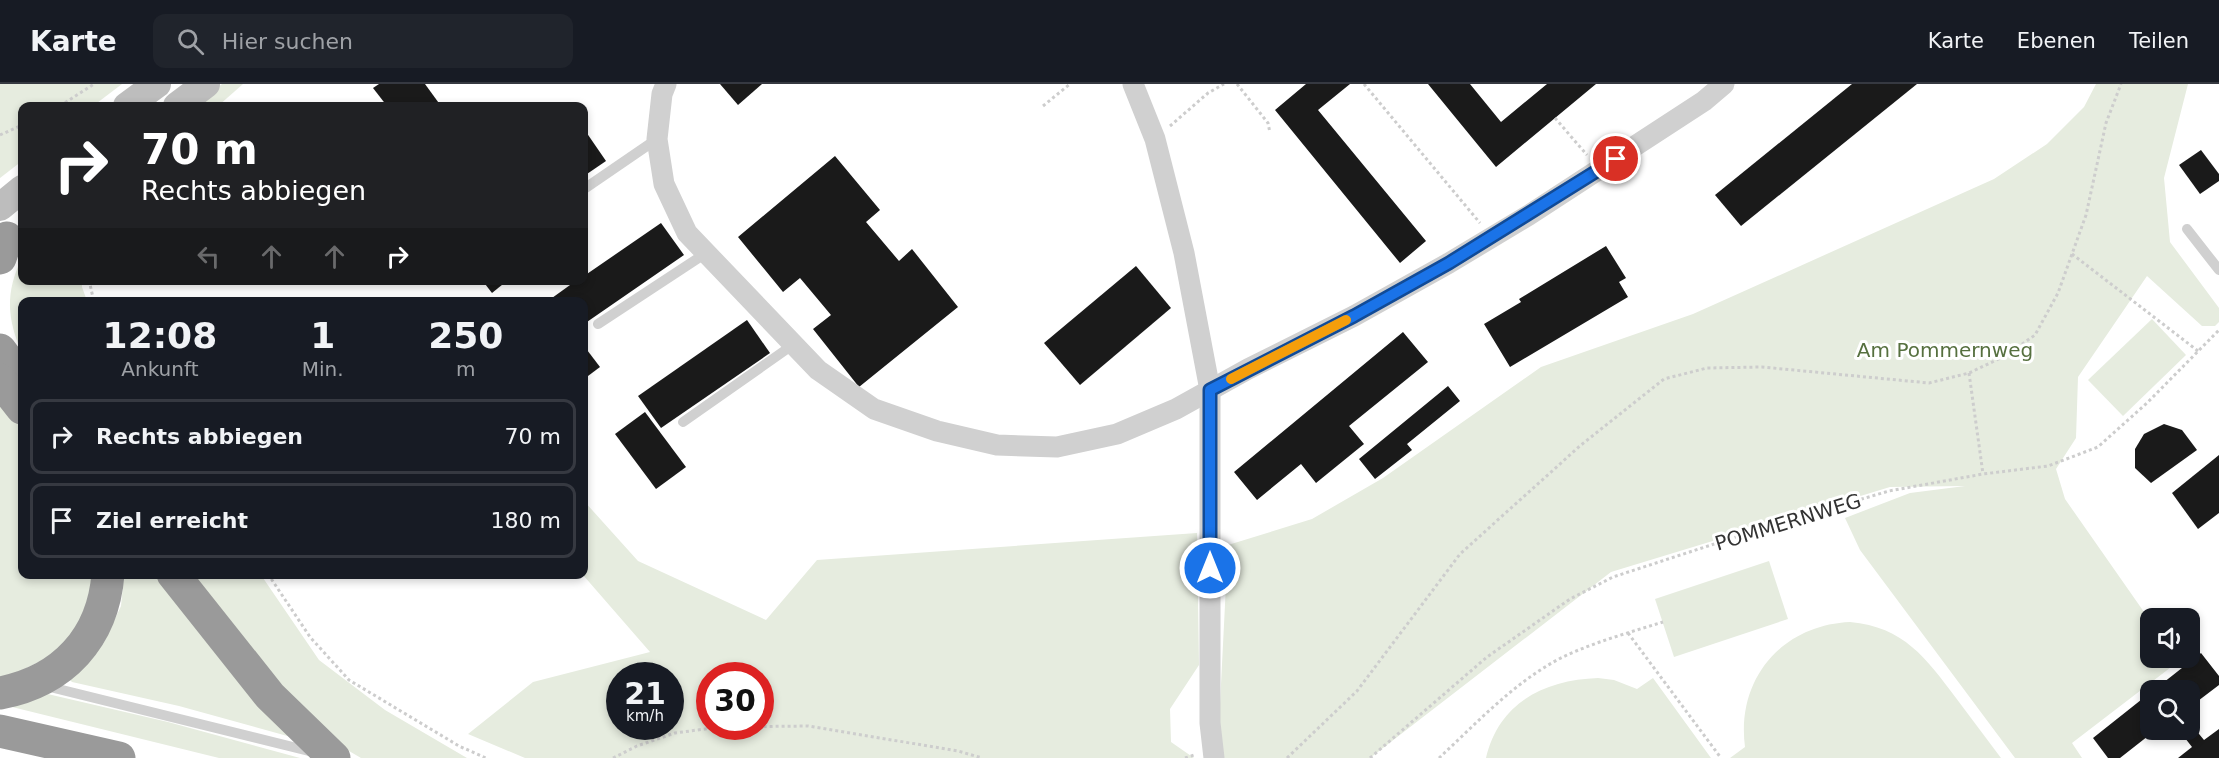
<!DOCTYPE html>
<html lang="de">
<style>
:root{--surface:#171b24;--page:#20242c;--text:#f1f3f6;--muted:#9ea1a6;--line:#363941}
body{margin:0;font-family:"DejaVu Sans",sans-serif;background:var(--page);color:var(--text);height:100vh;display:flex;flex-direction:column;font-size:22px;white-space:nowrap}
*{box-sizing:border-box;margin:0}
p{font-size:20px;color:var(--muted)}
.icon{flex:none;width:33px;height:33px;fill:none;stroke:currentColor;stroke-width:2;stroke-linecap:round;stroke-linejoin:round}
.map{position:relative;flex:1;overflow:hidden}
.panel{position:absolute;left:18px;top:213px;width:570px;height:282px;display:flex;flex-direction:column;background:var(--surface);border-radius:12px;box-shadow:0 3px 9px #0003}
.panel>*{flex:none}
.hud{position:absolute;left:18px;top:18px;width:570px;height:183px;border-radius:12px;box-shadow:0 3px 9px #0003;background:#202124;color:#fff;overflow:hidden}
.fabs{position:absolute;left:2140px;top:524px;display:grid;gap:12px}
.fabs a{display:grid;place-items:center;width:60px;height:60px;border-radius:12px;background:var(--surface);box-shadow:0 3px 9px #0003;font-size:30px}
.speed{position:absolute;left:606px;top:578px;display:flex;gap:12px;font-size:30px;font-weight:700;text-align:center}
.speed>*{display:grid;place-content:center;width:78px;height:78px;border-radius:50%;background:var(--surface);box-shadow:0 3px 9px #0003;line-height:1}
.speed small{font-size:15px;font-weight:400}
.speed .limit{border:9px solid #d22;background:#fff;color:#111}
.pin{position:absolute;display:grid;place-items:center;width:51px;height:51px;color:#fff;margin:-26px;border:3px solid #fff;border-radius:50%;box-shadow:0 2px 6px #0007}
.me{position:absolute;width:66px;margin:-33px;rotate:0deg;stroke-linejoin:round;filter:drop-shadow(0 0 4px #0008)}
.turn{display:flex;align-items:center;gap:21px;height:126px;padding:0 24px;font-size:27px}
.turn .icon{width:78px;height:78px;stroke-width:2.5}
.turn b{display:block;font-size:42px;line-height:51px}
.lanes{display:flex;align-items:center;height:57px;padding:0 24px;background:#0003;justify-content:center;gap:30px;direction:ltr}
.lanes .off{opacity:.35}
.eta{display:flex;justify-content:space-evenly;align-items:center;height:102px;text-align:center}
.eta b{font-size:36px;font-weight:700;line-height:42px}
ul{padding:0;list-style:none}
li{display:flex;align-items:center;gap:18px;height:75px;margin:0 12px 9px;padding:0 12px;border:3px solid var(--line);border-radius:12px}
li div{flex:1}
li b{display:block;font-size:22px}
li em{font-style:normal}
header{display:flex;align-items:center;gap:36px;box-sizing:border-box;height:84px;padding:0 30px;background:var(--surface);border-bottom:2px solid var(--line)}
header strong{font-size:28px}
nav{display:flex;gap:33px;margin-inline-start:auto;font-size:21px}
.search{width:420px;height:54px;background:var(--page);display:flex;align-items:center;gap:15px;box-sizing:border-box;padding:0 21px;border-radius:12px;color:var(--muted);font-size:22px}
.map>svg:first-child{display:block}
.green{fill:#e6ecdf;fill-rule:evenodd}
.building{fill:#1a1a1a}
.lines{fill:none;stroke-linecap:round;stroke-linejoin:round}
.path{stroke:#cdcdcd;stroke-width:3;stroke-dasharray:3 3;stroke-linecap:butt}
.service{stroke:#d0d0d0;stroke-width:10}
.minor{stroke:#d0d0d0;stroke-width:21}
.secondary{stroke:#bdbdbd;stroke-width:28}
.motorway{stroke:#9a9a9a;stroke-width:33}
.route-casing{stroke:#114b97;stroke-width:15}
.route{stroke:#1a73e8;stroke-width:10}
.slow{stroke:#f59e0b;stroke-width:10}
.labels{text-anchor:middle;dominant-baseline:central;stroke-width:6;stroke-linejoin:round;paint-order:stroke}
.park-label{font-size:20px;fill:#56703f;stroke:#fff}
.street-label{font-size:20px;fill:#333;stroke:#fff}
</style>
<header>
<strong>Karte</strong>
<div class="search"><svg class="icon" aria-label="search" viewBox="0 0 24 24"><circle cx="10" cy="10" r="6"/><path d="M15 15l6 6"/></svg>Hier suchen</div>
<nav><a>Karte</a><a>Ebenen</a><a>Teilen</a></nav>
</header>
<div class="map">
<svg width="2219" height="674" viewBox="0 0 2219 674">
<rect width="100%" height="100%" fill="#fff"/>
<g class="green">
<polygon points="0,0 122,0 93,22 22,22 22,77 0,94"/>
<polygon points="222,0 243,0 218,22 194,22"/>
<polygon points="2096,0 2188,0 2164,94 2170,158 2219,224 2219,238 2215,242 2202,242 2147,192 2078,293 2076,354 2056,385 2065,415 2151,538 2151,573 2176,573 2179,577 2072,659 2082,674 2015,674 1860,466 1845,434 1910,409 1965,402 1890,403 1611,488 1370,674 1222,674 1219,640 1228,461 1312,435 1383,394 1541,283 1693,230 1994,95 2047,60 2084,23"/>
<path d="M22,174V196L82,197V203L87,217L22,218V269C7,235 5,208 22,174Z"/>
<polygon points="2152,235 2186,271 2123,332 2088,296"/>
<polygon points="0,311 22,340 22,490 98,491 69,563 0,597"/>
<path d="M584,417L638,477L766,536L817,476L1197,449L1199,581L1170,625L1171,658L1194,674H525L468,650L533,598L650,568L583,491ZM620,591H670V642H620ZM710,591H760V642H710Z"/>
<polygon points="1769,477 1788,535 1674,573 1655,515"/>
<polygon points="124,491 161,491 291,653 179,622 72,598 68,594 103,560 121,522"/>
<polygon points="185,491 261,491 319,576 385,626 467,674 361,674 332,657 244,567"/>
<path d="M1850,538C1904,543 1926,574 1956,614C1971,634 1986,654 2001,674H1730L1745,663C1736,595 1782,541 1850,538Z"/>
<path d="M1598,594L1614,596L1637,605L1653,594L1711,674H1486C1499,618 1545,596 1598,594Z"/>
<polygon points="39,608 168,638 300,674 219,674 8,622"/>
</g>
<g class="building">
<polygon points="379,0 425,0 441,22 387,22 373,4"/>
<polygon points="720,0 762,0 738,21"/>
<polygon points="1306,0 1350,0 1318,26 1426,157 1400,179 1275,26"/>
<polygon points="1428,0 1470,0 1501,38 1547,0 1596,0 1496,83"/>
<polygon points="1852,0 1917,0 1741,142 1715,111"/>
<polygon points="584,45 606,77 584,92"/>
<polygon points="2201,66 2219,90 2219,97 2200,110 2179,81"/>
<polygon points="835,72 880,126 866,138 899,177 912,165 958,223 859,303 813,245 831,231 800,194 783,208 738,153"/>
<polygon points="661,139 684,171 584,240 584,218 555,218 552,214 577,196 584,196 584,192"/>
<polygon points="1606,162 1626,194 1619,198 1628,213 1510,283 1484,240 1521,218 1519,215"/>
<polygon points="1136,182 1171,224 1080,301 1044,259"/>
<polygon points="482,196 508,196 492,209"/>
<polygon points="747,236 770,269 661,344 638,312"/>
<polygon points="1403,248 1428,278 1349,342 1364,360 1316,399 1301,380 1257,416 1234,388"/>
<polygon points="584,262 600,283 584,295"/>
<polygon points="1448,302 1460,317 1407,360 1412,366 1375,395 1359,375"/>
<polygon points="645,328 686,383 656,405 615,350"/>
<polygon points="2164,340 2182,346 2197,366 2151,399 2135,384 2135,365 2144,350"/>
<polygon points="2219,371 2219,429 2198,445 2172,409"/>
<polygon points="2201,569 2219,592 2219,601 2190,623 2190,606 2154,606"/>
<polygon points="2151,608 2151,645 2157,645 2120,674 2108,674 2093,654"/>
<polygon points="2190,639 2204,656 2219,645 2219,674 2178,674 2192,663 2178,645 2190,645"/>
</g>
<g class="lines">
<g class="path">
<polyline points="1237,0 1268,39 1270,49"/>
<polyline points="1364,0 1480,139"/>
<polyline points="60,22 94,0"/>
<polyline points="226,22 228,22"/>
<polyline points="1043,22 1070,0"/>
<polyline points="1555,34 1587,71"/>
<polyline points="1170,42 1208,9 1224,0"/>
<polyline points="0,51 22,41"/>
<polyline points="2072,170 2198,267"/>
<polyline points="89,196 94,218"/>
<polyline points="1969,289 1983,390"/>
<polyline points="268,490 310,553 349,596 459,662 486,674"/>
<polyline points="1628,549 1721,674"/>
<polyline points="613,674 637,662 675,649 720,643 808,642 958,667 982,674"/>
<polyline points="1185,674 1194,671"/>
<polyline points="1287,674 1357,607 1460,470 1581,361 1664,295 1707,284 1762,283 1929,299 1969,289 2007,271 2035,251 2058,209 2086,131 2106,39 2121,0"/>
<polyline points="1370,674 1487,573 1570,515 1613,493 1757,446 1889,407 1983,390 2048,382 2098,363 2147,319 2219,246"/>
<path d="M1439,674C1478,638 1518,594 1567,571C1598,557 1631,548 1663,538"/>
</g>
<g class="service">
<polyline points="584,105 657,55"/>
<polyline points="2187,145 2219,186"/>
<polyline points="598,240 706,169"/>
<polyline points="683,338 794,260"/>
<polyline points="46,602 313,668"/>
</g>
<g class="minor">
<polyline points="666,0 662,10 657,55 664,100 687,149 818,286 874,325 937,347 997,361 1057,363 1117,350 1176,325 1248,285 1354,232 1449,179 1529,131 1704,17 1724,0"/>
<polyline points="1133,0 1155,55 1184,169 1210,306 1210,639 1214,674"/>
</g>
<g class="secondary">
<polyline points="127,22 157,0"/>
<polyline points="177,22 206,0"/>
<polyline points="0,123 22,105"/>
</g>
<g class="motorway">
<polyline points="0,174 7,154"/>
<polyline points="0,266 22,296"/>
<polyline points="0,296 22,324"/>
<polyline points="173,490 270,612 334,674"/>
<path d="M0,609C63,597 103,554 108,490"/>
<polyline points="0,647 119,674"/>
</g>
</g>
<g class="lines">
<defs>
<polyline id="route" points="1210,484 1210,306 1354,232 1449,179 1616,75"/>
</defs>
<use href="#route" class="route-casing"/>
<use href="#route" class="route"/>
<polyline class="slow" points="1231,295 1346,236"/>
</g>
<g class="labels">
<g class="park-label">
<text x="1945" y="266">Am Pommernweg</text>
</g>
<g class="street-label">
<text transform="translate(1788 438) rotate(-17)">POMMERNWEG</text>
</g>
</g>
</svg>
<div class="fabs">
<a><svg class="icon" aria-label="sound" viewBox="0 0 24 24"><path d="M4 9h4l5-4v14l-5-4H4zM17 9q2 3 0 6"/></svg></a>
<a><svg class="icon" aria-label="search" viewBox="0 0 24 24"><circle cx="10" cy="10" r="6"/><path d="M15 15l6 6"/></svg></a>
</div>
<div class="speed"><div>21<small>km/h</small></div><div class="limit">30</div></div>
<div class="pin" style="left:1616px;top:75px;background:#d93025"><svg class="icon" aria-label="arrive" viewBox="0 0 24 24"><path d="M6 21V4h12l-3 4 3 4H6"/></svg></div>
<svg class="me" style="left:1210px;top:484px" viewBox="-20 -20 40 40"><circle r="17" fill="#1a73e8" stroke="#fff" stroke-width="3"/><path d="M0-11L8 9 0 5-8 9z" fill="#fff"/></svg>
<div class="hud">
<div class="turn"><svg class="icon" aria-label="right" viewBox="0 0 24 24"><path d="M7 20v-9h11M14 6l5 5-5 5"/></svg><div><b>70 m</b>Rechts abbiegen</div></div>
<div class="lanes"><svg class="icon off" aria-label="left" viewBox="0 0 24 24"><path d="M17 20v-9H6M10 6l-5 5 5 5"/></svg><svg class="icon off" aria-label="ahead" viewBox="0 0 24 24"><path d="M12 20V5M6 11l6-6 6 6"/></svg><svg class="icon off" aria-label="ahead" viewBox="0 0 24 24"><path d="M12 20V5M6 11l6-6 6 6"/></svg><svg class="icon" aria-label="right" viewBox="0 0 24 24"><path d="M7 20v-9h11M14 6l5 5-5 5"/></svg></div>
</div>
<section class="panel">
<div class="eta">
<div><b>12:08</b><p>Ankunft</p></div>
<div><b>1</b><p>Min.</p></div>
<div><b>250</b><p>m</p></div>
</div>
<ul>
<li><svg class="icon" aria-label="right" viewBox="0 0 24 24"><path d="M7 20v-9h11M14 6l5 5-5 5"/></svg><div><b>Rechts abbiegen</b></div><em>70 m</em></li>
<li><svg class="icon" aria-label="arrive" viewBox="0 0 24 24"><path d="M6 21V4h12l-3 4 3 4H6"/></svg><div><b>Ziel erreicht</b></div><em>180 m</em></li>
</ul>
</section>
</div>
